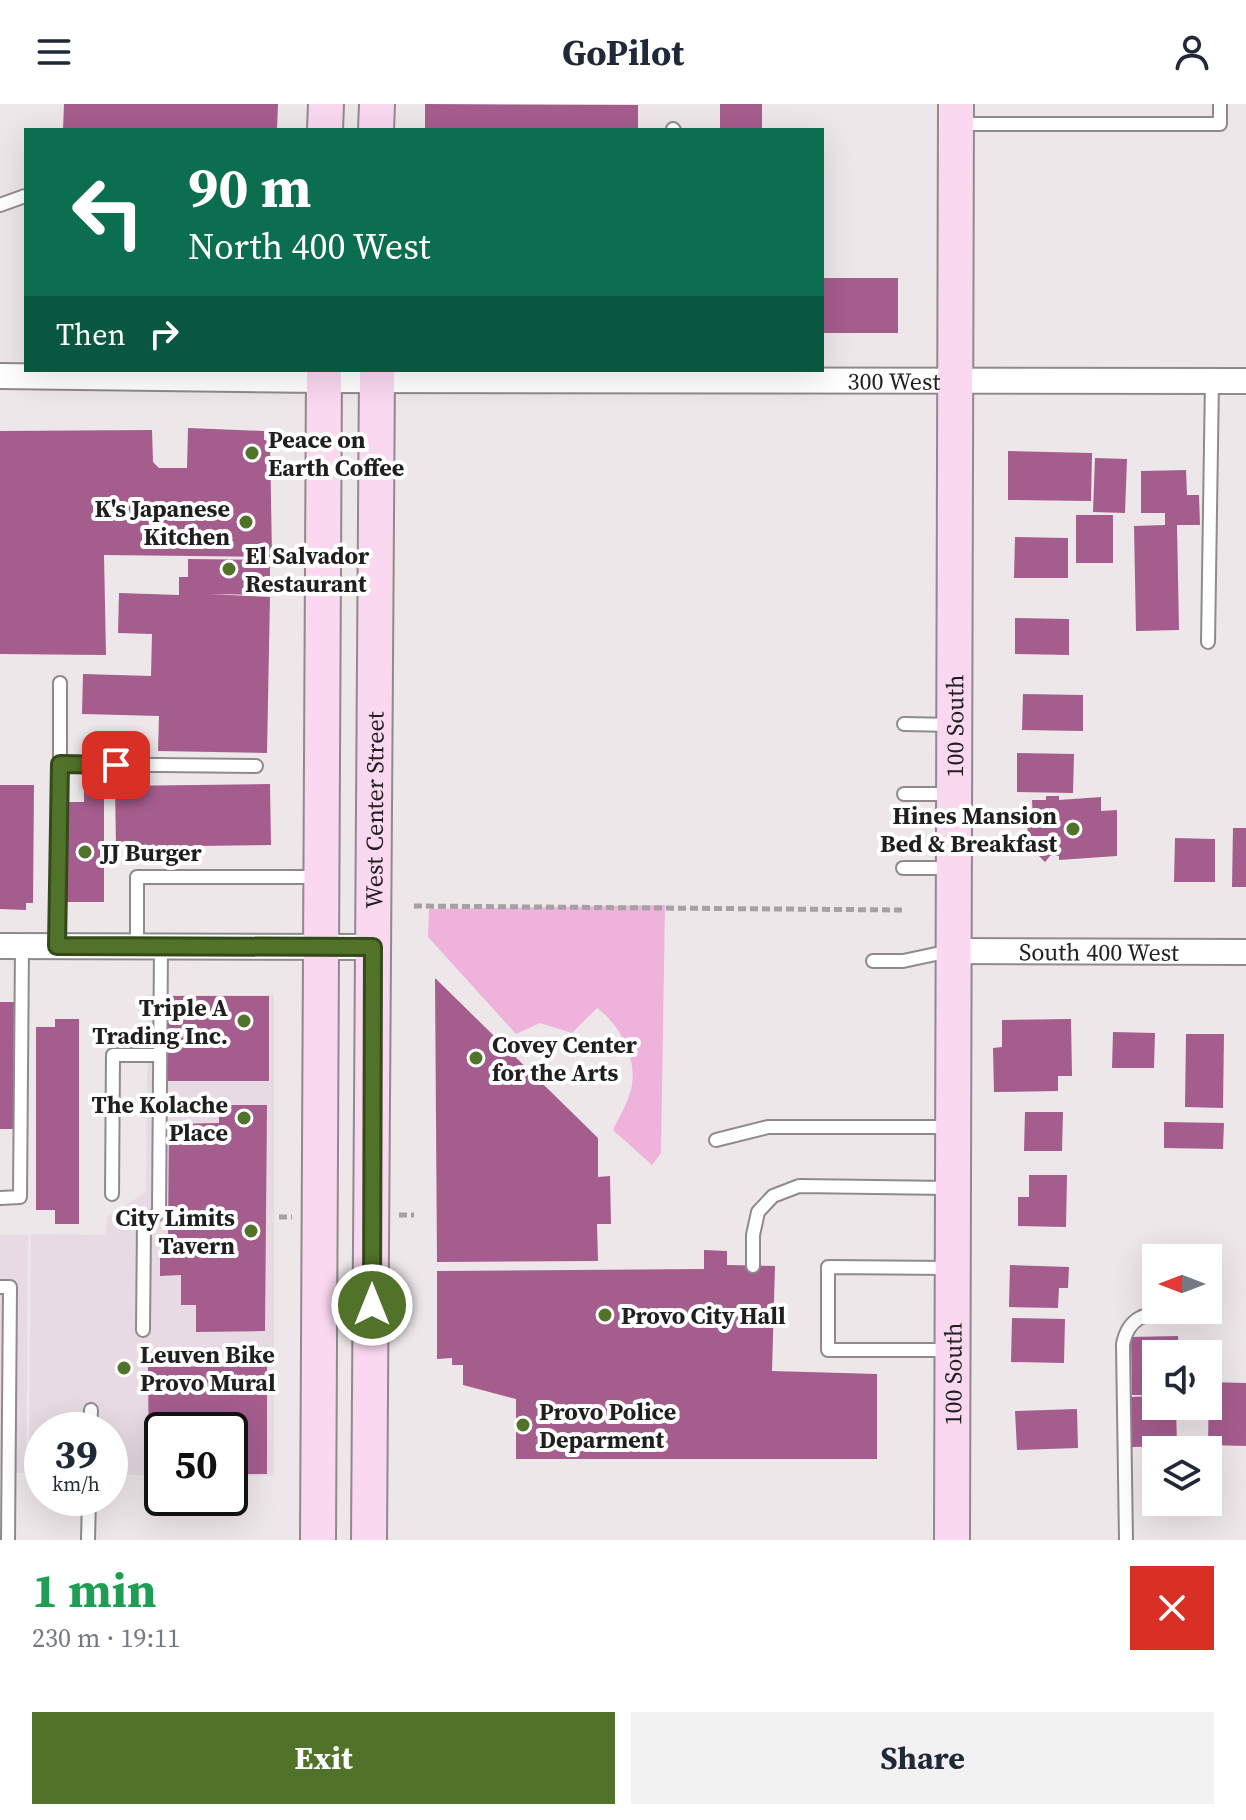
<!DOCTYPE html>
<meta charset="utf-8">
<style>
:root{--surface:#fff;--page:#f2f2f3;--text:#1f2937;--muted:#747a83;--accent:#517229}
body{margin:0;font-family:"Source Serif 4",serif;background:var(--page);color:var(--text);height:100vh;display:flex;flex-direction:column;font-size:30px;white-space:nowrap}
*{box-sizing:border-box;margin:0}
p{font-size:26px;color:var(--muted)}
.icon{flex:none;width:44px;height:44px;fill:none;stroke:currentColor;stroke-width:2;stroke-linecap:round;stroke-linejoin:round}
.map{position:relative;height:1436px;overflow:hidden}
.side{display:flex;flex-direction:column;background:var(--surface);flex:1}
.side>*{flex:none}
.top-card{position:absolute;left:24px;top:24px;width:800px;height:244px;border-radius:0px;box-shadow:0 8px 32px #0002;background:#0b6e4f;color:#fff;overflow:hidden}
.needle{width:52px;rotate:270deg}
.fabs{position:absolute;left:1142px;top:1140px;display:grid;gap:16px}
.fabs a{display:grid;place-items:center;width:80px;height:80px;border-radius:0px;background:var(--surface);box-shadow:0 8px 32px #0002;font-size:40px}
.speed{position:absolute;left:24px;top:1308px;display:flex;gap:16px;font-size:40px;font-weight:700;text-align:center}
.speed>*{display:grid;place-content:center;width:104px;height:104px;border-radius:50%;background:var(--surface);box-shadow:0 8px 32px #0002;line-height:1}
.speed small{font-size:20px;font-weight:400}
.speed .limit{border:4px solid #111;border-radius:12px;background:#fff;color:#111}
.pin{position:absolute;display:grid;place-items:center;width:68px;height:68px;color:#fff;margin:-34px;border-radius:16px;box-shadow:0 4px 12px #0006}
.me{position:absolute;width:88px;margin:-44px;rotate:0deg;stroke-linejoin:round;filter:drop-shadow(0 0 6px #0008)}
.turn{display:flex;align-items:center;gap:28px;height:168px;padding:0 32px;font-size:36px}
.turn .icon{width:104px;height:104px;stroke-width:2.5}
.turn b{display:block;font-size:56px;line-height:68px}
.then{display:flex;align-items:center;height:76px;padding:0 32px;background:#0003;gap:16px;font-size:30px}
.round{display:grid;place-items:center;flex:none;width:84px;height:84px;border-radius:0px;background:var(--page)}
.head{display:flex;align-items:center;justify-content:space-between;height:136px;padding:0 32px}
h1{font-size:48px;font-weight:700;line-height:60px;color:#1e9e55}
.button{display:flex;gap:16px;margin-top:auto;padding:16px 32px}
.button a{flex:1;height:92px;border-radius:0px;background:var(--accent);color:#fff;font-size:32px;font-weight:700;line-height:92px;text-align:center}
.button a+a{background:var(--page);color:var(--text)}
header{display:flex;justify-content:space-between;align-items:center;height:104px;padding:0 32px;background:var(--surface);font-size:36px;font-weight:700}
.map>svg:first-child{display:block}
.built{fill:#e7dae2}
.green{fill:#efb2da}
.building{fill:#a55d8e}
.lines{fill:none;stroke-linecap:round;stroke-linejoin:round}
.lane-casing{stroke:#8f8a8d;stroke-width:16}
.street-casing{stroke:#8f8a8d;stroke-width:28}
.secondary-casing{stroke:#8f8a8d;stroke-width:38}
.path{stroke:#a5a0a2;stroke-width:5;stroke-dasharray:8 4;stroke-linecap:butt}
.lane{stroke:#fff;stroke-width:12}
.street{stroke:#fff;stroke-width:24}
.secondary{stroke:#fad8f0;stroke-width:34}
.route-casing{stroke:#354a1b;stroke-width:20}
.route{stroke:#517229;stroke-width:14}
.poi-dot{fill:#517229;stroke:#fff;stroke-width:3}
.labels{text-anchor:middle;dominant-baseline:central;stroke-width:8;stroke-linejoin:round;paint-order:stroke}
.street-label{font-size:24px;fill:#201e1f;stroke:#fff}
.poi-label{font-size:24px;font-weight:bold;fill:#201e1f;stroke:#fff;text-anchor:start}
</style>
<header><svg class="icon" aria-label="menu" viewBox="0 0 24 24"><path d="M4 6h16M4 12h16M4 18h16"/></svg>GoPilot<svg class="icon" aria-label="person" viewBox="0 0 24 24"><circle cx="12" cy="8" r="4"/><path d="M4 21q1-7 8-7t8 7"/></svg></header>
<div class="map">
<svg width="1246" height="1436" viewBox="0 0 1246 1436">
<rect width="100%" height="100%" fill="#ede7ea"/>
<g class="built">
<polygon points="148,891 274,891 274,1372 230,1372 230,1326 162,1326 162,1371 110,1371 110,1326 42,1326 42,1370 29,1370 31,1130 106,1131 107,1113 146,1088"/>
<polygon points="0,1131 28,1131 26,1369 0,1369"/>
</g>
<path class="green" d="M665,801L661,1049L652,1061L613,1026C618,1015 625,1004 629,992C641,961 622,922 597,904L572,929L540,919L516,930L428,833L429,805Z"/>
<g class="building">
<polygon points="64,0 278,0 277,26 63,26"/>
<polygon points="425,0 638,1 638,26 425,26"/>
<rect x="720" y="0" width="42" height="26"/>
<rect x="822" y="174" width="76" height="55"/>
<polygon points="188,324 264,327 264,336 270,337 272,453 104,451 106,551 0,550 0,327 152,326 153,358 159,364 187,364"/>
<polygon points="1008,347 1092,349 1091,397 1008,396"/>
<polygon points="1095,354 1127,355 1125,409 1093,408"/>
<polygon points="1186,366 1187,391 1199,391 1200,421 1177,421 1179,526 1136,527 1134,422 1165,421 1165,409 1141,409 1141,367"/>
<rect x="1076" y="411" width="37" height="48"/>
<polygon points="1015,433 1068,434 1068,474 1014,474"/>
<polygon points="188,455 270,456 270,491 208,490 270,493 267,649 158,647 159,612 82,610 83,570 151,572 152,530 118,529 119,489 179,491 179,473 188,473"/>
<polygon points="1015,514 1069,515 1069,551 1015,550"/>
<polygon points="1023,590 1083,591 1083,627 1022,626"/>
<polygon points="1017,649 1074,650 1073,689 1017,688"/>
<polygon points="84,677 104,677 104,798 66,798 66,698 84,698"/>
<polygon points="270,680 271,741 116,743 115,682"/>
<polygon points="0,681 34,681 33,799 26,799 26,806 0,805"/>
<polygon points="1046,692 1059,692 1059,696 1101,693 1101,707 1117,706 1117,752 1059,756 1059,752 1050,752 1045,758 1035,748 1041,742 1041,732 1028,732 1027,717 1033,717 1032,696 1046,696"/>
<polygon points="1233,724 1246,724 1246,783 1232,783"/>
<polygon points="1175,734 1215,735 1215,778 1174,778"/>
<polygon points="435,874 598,1034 598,1073 610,1072 611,1120 597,1120 598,1157 437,1158"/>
<polygon points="168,892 269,892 269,977 167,977"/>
<polygon points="0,898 14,898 13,1025 0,1025"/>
<polygon points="55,915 79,915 79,1120 55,1120 55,1106 36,1106 36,923 55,923"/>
<polygon points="1071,915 1072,972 1058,972 1058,987 994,988 993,944 1002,943 1002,916"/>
<polygon points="1113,928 1155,929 1154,964 1112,964"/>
<polygon points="1186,930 1224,930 1223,1004 1185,1003"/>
<polygon points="219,1001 267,1001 265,1227 196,1228 196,1201 181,1201 181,1171 160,1172 160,1132 168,1132 169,1020 219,1019"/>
<polygon points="1025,1008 1063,1008 1062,1047 1024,1047"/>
<polygon points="1164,1018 1224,1019 1223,1045 1164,1044"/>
<polygon points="1029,1071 1067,1071 1066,1123 1018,1122 1018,1093 1029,1093"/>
<polygon points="704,1146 727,1147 727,1161 775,1162 772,1267 877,1270 877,1355 516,1355 516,1295 463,1281 463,1261 452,1261 452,1254 437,1255 437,1167 704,1165"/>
<polygon points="1010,1161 1069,1163 1068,1184 1059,1184 1058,1204 1009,1203"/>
<polygon points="1012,1214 1065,1215 1064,1259 1011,1258"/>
<polygon points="1178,1232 1179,1250 1156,1250 1156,1291 1132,1291 1131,1233"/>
<polygon points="267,1262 267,1370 230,1370 230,1326 162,1326 162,1370 149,1370 148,1263"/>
<polygon points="1209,1278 1246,1279 1246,1342 1208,1341"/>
<polygon points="1156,1292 1156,1302 1176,1302 1177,1342 1131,1343 1130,1293"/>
<polygon points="1077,1305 1078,1344 1017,1346 1015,1307"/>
</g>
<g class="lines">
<defs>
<g id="lane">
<polyline points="960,20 1220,20 1220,0"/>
<polyline points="673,25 674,26"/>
<polyline points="0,101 25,92"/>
<polyline points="1208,538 1212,276"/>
<polyline points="904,620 953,621"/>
<polyline points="60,660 60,579"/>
<polyline points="904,690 953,690"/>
<polyline points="903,764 950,764"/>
<polyline points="57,842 60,660 256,662"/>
<polyline points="137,842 137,773 318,773"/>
<polyline points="873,857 903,857 950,847"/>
<polyline points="716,1036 768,1023 950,1023"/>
<polyline points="112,1090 113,951 160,951"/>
<polyline points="0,1094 20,1093 22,842"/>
<polyline points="753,1162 753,1131 758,1108 773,1092 799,1082 949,1084"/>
<polyline points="0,1183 10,1183 8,1436"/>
<polyline points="143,1226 144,1122 159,1108 161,843"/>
<polyline points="948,1246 828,1246 828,1163 950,1164"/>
<polyline points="90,1326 91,1306"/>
<polyline points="88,1436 89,1394"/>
<path d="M1126,1436L1123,1240C1128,1214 1145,1209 1169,1207"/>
</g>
<g id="street">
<path id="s1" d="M0,272L323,276L1246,277"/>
<polyline points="0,842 373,843"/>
<path id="s2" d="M953,847L1246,848"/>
</g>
<g id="secondary">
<polyline points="325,26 326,0"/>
<polyline points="376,26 377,0"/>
<polyline points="318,1436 324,266"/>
<path id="s3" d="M369,1436L377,266"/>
<path id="s4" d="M952,1436L956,0"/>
</g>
</defs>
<use href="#lane" class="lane-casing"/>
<use href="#street" class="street-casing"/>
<use href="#secondary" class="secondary-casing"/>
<g class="path">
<polyline points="414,802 903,806"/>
<polyline points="399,1111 414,1111"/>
<polyline points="279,1113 292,1113"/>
</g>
<use href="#lane" class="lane"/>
<use href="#street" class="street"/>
<use href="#secondary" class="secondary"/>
</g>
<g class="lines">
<defs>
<polyline id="route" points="116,661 60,660 57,842 373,843 372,1201"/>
</defs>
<use href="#route" class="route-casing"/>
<use href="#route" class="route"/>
</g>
<g class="poi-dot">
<circle cx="252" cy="349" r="8"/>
<circle cx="246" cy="418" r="8"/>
<circle cx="229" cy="465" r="8"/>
<circle cx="1073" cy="725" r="8"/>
<circle cx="85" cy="748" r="8"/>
<circle cx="244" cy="917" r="8"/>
<circle cx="476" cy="954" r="8"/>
<circle cx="244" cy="1014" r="8"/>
<circle cx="251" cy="1127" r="8"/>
<circle cx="605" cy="1211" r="8"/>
<circle cx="124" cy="1264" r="8"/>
<circle cx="523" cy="1321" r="8"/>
</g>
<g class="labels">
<g class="street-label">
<text stroke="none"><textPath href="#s1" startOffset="894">300 West</textPath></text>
<text stroke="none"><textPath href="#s4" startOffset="814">100 South</textPath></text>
<text stroke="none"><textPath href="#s3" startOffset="730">West Center Street</textPath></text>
<text stroke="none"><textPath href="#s2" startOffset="146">South 400 West</textPath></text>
<text stroke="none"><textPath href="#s4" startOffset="166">100 South</textPath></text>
</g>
<g class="poi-label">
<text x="268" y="335">Peace on<tspan x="268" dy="28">Earth Coffee</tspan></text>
<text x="230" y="404" text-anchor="end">K's Japanese<tspan x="230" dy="28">Kitchen</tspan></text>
<text x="245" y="451">El Salvador<tspan x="245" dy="28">Restaurant</tspan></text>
<text x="1057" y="711" text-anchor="end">Hines Mansion<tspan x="1057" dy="28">Bed &amp; Breakfast</tspan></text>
<text x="101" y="748">JJ Burger</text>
<text x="228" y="903" text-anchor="end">Triple A<tspan x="228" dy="28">Trading Inc.</tspan></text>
<text x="492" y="940">Covey Center<tspan x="492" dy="28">for the Arts</tspan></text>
<text x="228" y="1000" text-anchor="end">The Kolache<tspan x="228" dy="28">Place</tspan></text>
<text x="235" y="1113" text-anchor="end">City Limits<tspan x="235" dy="28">Tavern</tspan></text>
<text x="621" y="1211">Provo City Hall</text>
<text x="140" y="1250">Leuven Bike<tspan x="140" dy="28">Provo Mural</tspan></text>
<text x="539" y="1307">Provo Police<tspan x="539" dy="28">Deparment</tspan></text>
</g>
</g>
</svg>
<div class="fabs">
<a><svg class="needle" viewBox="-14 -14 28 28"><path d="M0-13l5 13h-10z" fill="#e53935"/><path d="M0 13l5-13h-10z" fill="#747a83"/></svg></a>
<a><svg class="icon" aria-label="sound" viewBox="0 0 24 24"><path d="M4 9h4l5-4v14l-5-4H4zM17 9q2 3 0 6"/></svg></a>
<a><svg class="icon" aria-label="layers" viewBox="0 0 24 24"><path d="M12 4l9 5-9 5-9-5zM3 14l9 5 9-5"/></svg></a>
</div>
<div class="speed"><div>39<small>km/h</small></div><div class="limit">50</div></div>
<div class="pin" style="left:116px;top:661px;background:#d93025"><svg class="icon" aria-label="arrive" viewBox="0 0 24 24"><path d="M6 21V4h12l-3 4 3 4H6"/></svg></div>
<svg class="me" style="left:372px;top:1201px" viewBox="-20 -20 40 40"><circle r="17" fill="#517229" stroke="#fff" stroke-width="3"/><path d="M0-11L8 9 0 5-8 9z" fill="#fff"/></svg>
<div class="top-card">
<div class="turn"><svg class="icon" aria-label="left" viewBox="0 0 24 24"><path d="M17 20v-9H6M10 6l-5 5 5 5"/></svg><div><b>90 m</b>North 400 West</div></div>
<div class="then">Then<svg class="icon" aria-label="right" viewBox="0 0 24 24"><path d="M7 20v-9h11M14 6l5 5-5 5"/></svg></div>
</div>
</div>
<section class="side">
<div class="head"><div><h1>1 min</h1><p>230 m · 19:11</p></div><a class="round" style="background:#d93025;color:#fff"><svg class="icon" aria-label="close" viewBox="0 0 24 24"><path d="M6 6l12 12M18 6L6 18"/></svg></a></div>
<div class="button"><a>Exit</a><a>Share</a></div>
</section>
